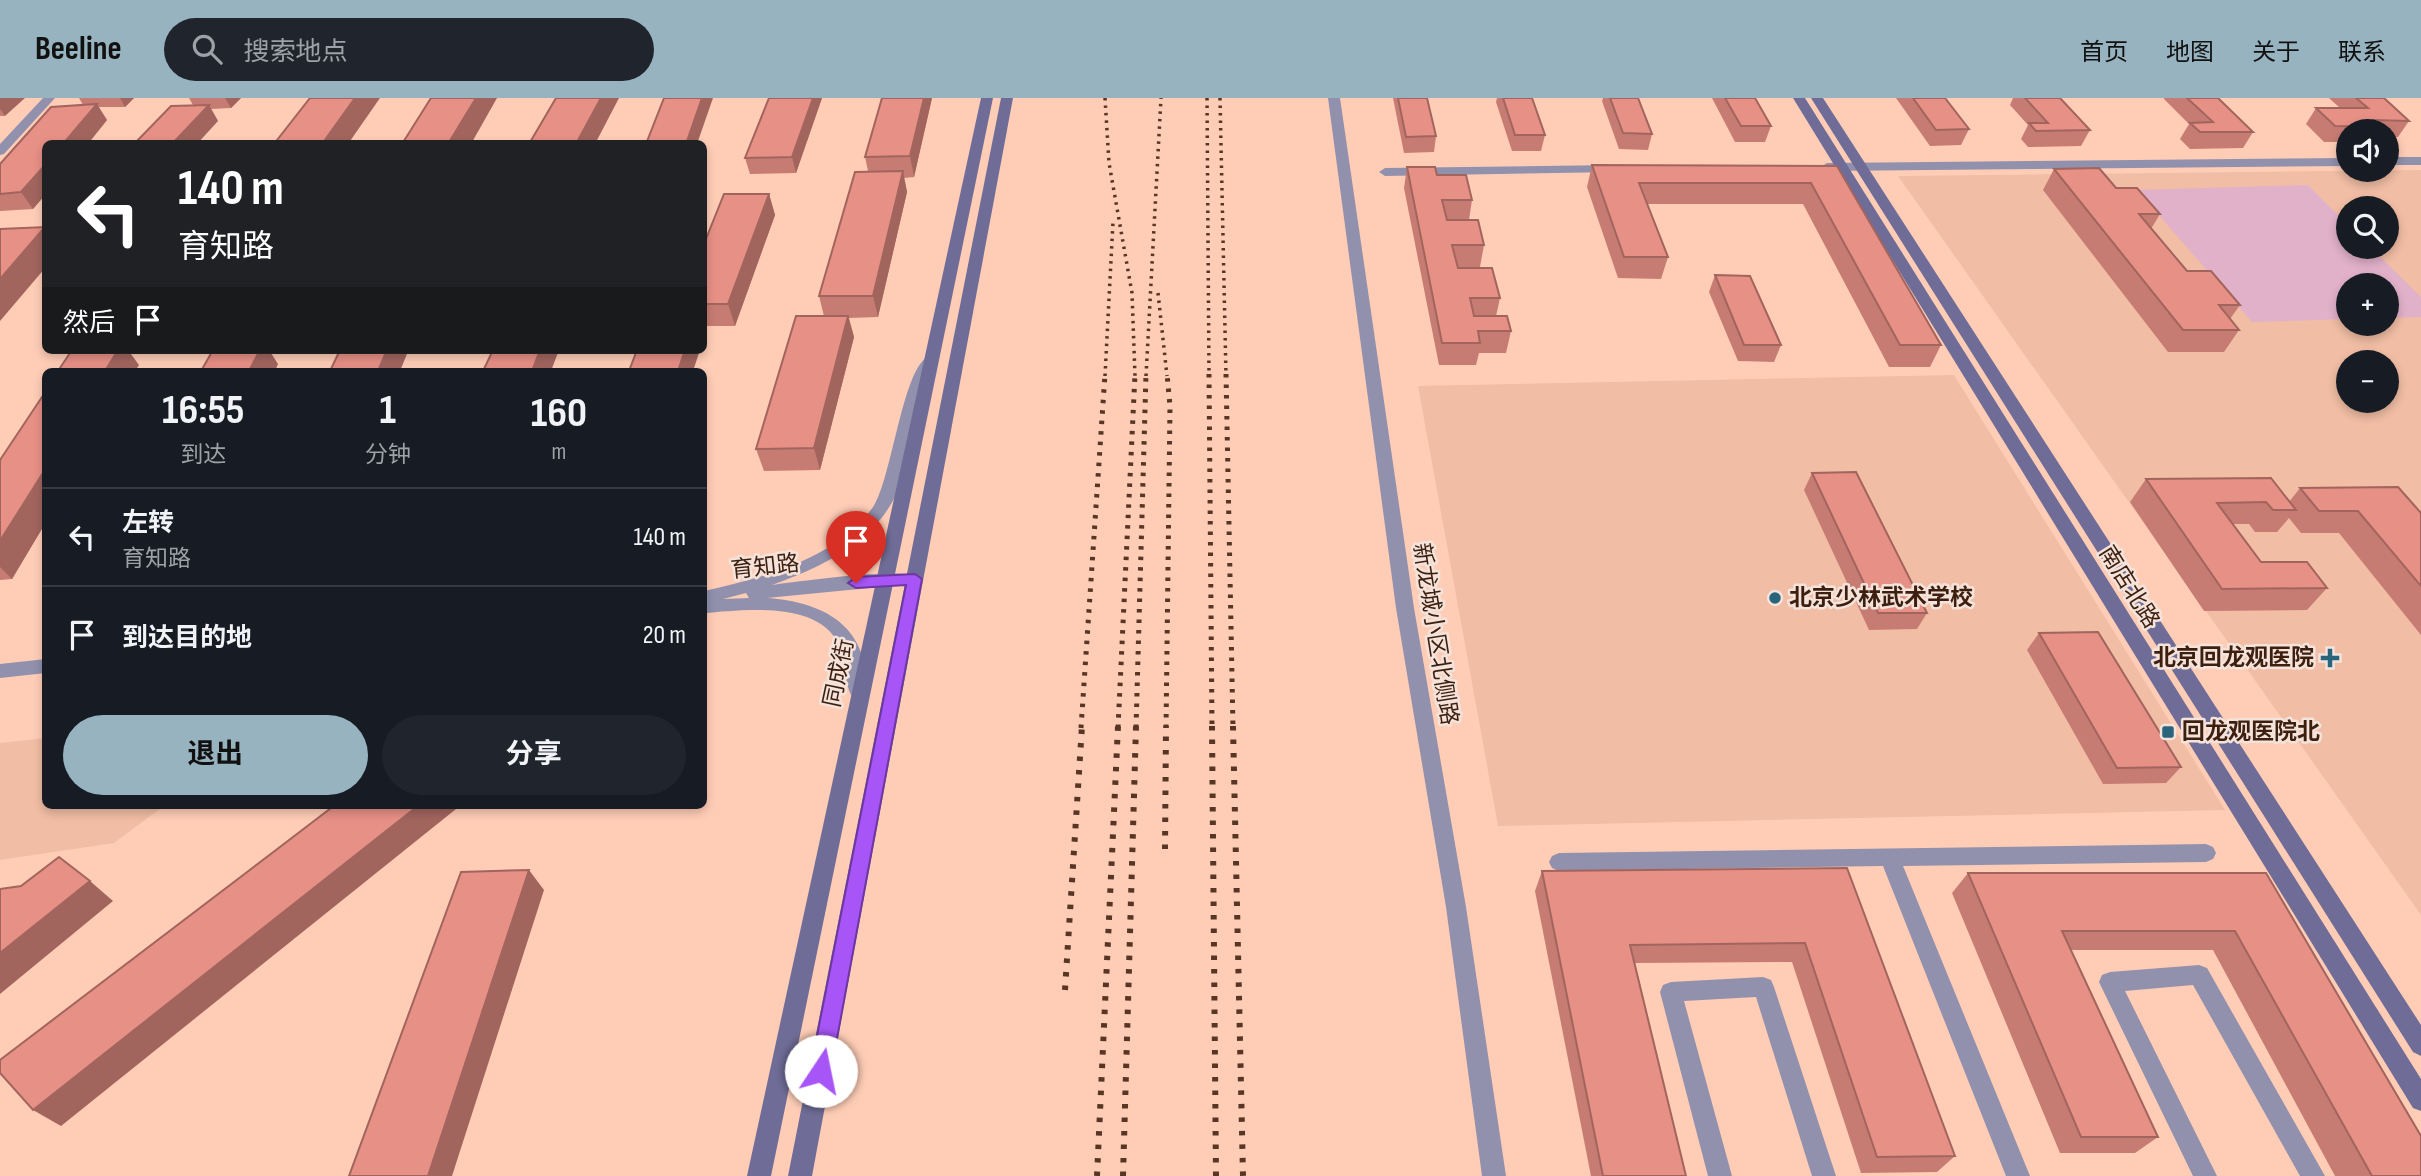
<!DOCTYPE html>
<html lang="zh">
<meta charset="utf-8">
<style>
:root{--surface:#171b24;--page:#20242c;--text:#f1f3f6;--muted:#9ea1a6;--line:#363941;--accent:#97b3bf}
body{margin:0;font-family:"Sofia Sans Condensed","Noto Sans SC",sans-serif;background:var(--page);color:var(--text);height:100vh;display:flex;flex-direction:column;font-size:26px;white-space:nowrap}
*{box-sizing:border-box;margin:0}
p{font-size:23px;color:var(--muted)}
.icon{flex:none;width:38px;height:38px;fill:none;stroke:currentColor;stroke-width:2;stroke-linecap:round;stroke-linejoin:round}
.map{position:relative;flex:1;overflow:hidden}
.details{position:absolute;left:42px;top:270px;width:665px;height:441px;display:flex;flex-direction:column;background:var(--surface);border-radius:10px;box-shadow:0 4px 10px #0003}
.details>*{flex:none}
.top-card{position:absolute;left:42px;top:42px;width:665px;height:214px;border-radius:10px;box-shadow:0 4px 10px #0003;background:#202124;color:#fff;overflow:hidden}
.fabs{position:absolute;left:2336px;top:21px;display:grid;gap:14px}
.fabs a{display:grid;place-items:center;width:63px;height:63px;border-radius:50%;background:var(--surface);box-shadow:0 4px 10px #0003;font-size:35px}
.pin{position:absolute;display:grid;place-items:center;width:60px;height:60px;color:#fff;margin:-72px -30px;border-radius:50% 50% 50% 0;rotate:-45deg;box-shadow:0 0 7px #0007}
.pin .icon{rotate:45deg}
.me{position:absolute;width:77px;margin:-38px;rotate:11deg;stroke-linejoin:round;filter:drop-shadow(0 0 5px #0008)}
.turn{display:flex;align-items:center;gap:24px;height:147px;padding:0 21px;font-size:32px}
.turn .icon{width:91px;height:91px;stroke-width:2.5}
.turn b{display:block;font-size:49px;line-height:60px}
.then{display:flex;align-items:center;height:66px;padding:0 21px;background:#0003;gap:14px;font-size:26px}
.eta{display:flex;justify-content:space-evenly;align-items:center;height:119px;text-align:center}
.eta b{font-size:42px;font-weight:700;line-height:49px}
.primary-button{display:flex;gap:14px;margin-top:auto;padding:14px 21px}
.primary-button a{flex:1;height:80px;border-radius:42px;background:var(--accent);color:#111;font-size:28px;font-weight:700;line-height:80px;text-align:center}
.primary-button a+a{background:var(--page);color:var(--text)}
ul{padding:0;list-style:none}
li{display:flex;align-items:center;gap:21px;height:98px;padding:0 21px;border-top:2px solid var(--line)}
li div{flex:1}
li b{display:block;font-size:26px}
li em{font-style:normal}
header{display:flex;align-items:center;gap:42px;box-sizing:border-box;height:98px;padding:0 35px;background:var(--accent);color:#111}
header strong{font-size:33px}
nav{display:flex;gap:38px;margin-inline-start:auto;font-size:24px}
.search{width:490px;height:63px;background:var(--page);display:flex;align-items:center;gap:18px;box-sizing:border-box;padding:0 24px;border-radius:38px;color:var(--muted);font-size:26px}
.map>svg:first-child{display:block}
.built{fill:#f1bda4;fill-rule:evenodd}
.green{fill:#e1b1c9}
.lines{fill:none;stroke-linecap:round;stroke-linejoin:round}
.minor{fill:#9190ad;fill-rule:evenodd}
.tertiary{fill:#9190ad;fill-rule:evenodd}
.secondary{fill:#6f6c97;fill-rule:evenodd}
.rail-far2{stroke:#573625;stroke-width:3.5;stroke-dasharray:2.5 5;stroke-linecap:butt}
.rail-far1{stroke:#573625;stroke-width:5;stroke-dasharray:3.5 7;stroke-linecap:butt}
.rail{stroke:#573625;stroke-width:6;stroke-dasharray:4.5 9;stroke-linecap:butt}
.wall{fill:#c77c73}
.shaded-wall{fill:#a2655e}
.building{fill:#e79086;stroke:#a2655e;stroke-width:2}
.route{fill:#a855f7;stroke:#6d37a1;stroke-width:2}
.poi-dot{fill:#28647c;stroke:#f4e3db;stroke-width:2.5}
.labels{text-anchor:middle;dominant-baseline:central;stroke-width:5;stroke-linejoin:round;paint-order:stroke}
.street-label{font-size:23px;fill:#3d1f0f;stroke:#f4e3db}
.poi-label{font-size:23px;font-weight:bold;fill:#3d1f0f;stroke:#f4e3db;text-anchor:start}
</style>
<header>
<strong>Beeline</strong>
<div class="search"><svg class="icon" aria-label="search" viewBox="0 0 24 24"><circle cx="10" cy="10" r="6"/><path d="M15 15l6 6"/></svg>搜索地点</div>
<nav><a>首页</a><a>地图</a><a>关于</a><a>联系</a></nav>
</header>
<div class="map">
<svg width="2421" height="1078" viewBox="0 0 2421 1078">
<rect width="100%" height="100%" fill="#ffcdb6"/>
<g class="built">
<path d="M2421,72V817L1898,78ZM2348,110H2387V149H2348ZM2348,187H2387V226H2348ZM2348,264H2387V303H2348Z"/>
<polygon points="1954,277 2225,712 1498,728 1418,288"/>
<polygon points="45,640 46,707 165,707 114,745 0,762 0,645"/>
</g>
<polygon class="green" points="2308,87 2348,127 2348,149 2370,149 2421,199 2421,219 2387,220 2387,187 2348,187 2348,221 2252,224 2137,92"/>
<g class="lines">
<g class="minor">
<polygon points="43,0 55,0 4,56 0,57 0,46"/>
<polygon points="1328,0 1340,0 1414,510 1466,809 1506,1078 1482,1078 1446,809 1396,510"/>
<rect x="2387" y="59" width="34" height="8"/>
<polygon points="2348,60 2348,68 1827,73 1821,69 1827,65"/>
<polygon points="1614,67 1620,71 1618,74 1385,78 1379,74 1385,70"/>
<polygon points="2206,746 2213,749 2216,755 2213,761 2206,764 1903,768 2030,1078 2006,1078 1883,768 1559,773 1552,770 1549,764 1552,758 1559,755"/>
<polygon points="2199,867 2207,870 2325,1078 2300,1078 2193,887 2125,893 2217,1078 2193,1078 2099,884 2102,877 2110,874"/>
<polygon points="1763,879 1771,882 1774,889 1836,1078 1812,1078 1756,899 1684,903 1732,1078 1708,1078 1660,894 1663,887 1671,884"/>
</g>
<g class="tertiary">
<path d="M930,258L937,262C930,276 922,291 917,307C910,331 909,357 902,381C885,439 825,468 772,487C795,484 913,467 922,481L920,485L767,500C812,503 859,520 865,572C866,581 869,591 864,599H852C843,583 847,563 839,547C819,502 743,512 704,515V493C762,480 836,461 873,409C892,382 903,265 930,258ZM746,495L749,500L723,501Z"/>
<polygon points="46,561 46,575 0,580 0,566"/>
</g>
<g class="secondary">
<polygon points="981,0 993,0 771,1078 747,1078"/>
<polygon points="1001,0 1013,0 812,1078 788,1078"/>
<polygon points="1793,0 1805,0 2421,981 2421,1013 2413,1010"/>
<polygon points="1811,0 1823,0 2421,927 2421,958 2413,954"/>
</g>
<g class="rail-far2">
<polyline points="1105,0 1109,65 1132,195 1135,278"/>
<polyline points="1207,0 1209,278"/>
<polyline points="1220,0 1226,278"/>
<polyline points="1158,195 1167,278"/>
<polyline points="1105,278 1113,124"/>
<polyline points="1146,278 1161,0"/>
</g>
<g class="rail-far1">
<polyline points="1209,276 1212,630"/>
<polyline points="1226,276 1233,630"/>
<polyline points="1081,630 1105,276"/>
<polyline points="1118,630 1135,276"/>
<polyline points="1136,630 1146,276"/>
<polyline points="1166,630 1170,308 1167,276"/>
</g>
<g class="rail">
<polyline points="1212,628 1216,1078"/>
<polyline points="1233,628 1243,1078"/>
<polyline points="1165,751 1166,628"/>
<polyline points="1065,892 1082,628"/>
<polyline points="1097,1078 1118,628"/>
<polyline points="1123,1078 1136,628"/>
</g>
</g>
<g class="wall">
<polygon points="0,0 5,18 0,18"/>
<polygon points="79,0 134,0 125,9 98,9 107,22 33,111 0,113 0,66 83,7"/>
<polygon points="189,0 241,0 231,10 211,11 218,23 193,7"/>
<polygon points="822,0 796,75 750,76 745,60"/>
<polygon points="932,0 914,79 904,80 907,94 878,219 849,220 854,239 820,372 764,373 756,351 824,218 819,198 868,73 865,59"/>
<polygon points="1393,0 1427,0 1436,38 1434,54 1404,55"/>
<polygon points="1497,0 1532,0 1545,37 1541,53 1512,53 1496,4"/>
<polygon points="1603,0 1638,0 1652,36 1648,52 1619,51 1602,3"/>
<polygon points="1712,0 1755,0 1771,28 1765,44 1735,44"/>
<polygon points="1896,0 1945,0 1969,31 1961,47 1930,48"/>
<polygon points="2013,0 2060,0 2090,32 2081,48 2028,49 2021,41 2028,27 2010,7"/>
<polygon points="2164,0 2218,0 2253,34 2243,50 2190,51 2180,41 2189,26 2164,1"/>
<polygon points="2329,0 2384,0 2409,23 2398,39 2387,39 2387,33 2348,33 2348,44 2324,44 2306,26 2316,10 2340,10"/>
<polygon points="1592,67 1837,68 1941,247 1930,269 1889,269 1803,106 1647,106 1668,159 1661,181 1618,180 1587,89"/>
<polygon points="1407,69 1437,77 1472,102 1469,122 1484,147 1480,169 1457,169 1500,200 1496,218 1511,233 1506,255 1479,255 1476,267 1439,267 1404,90"/>
<polygon points="2054,71 2116,90 2160,116 2151,131 2187,173 2240,207 2230,221 2239,232 2224,254 2168,254 2043,92"/>
<polygon points="769,96 775,117 735,228 704,228 704,146"/>
<polygon points="1715,177 1781,247 1774,264 1738,263 1709,194"/>
<polygon points="128,252 150,252 129,254"/>
<polygon points="46,293 46,424 12,481 0,482 0,362"/>
<polygon points="1812,375 1927,515 1917,531 1869,532 1804,392"/>
<polygon points="2146,381 2289,404 2300,390 2421,415 2421,537 2339,435 2301,435 2289,420 2277,434 2255,434 2249,426 2233,426 2261,464 2327,490 2307,512 2204,513 2130,404"/>
<polygon points="2039,535 2181,669 2166,685 2103,686 2027,552"/>
<polygon points="1847,770 1955,1058 1937,1074 1861,1075 1792,864 1635,865 1686,1078 1591,1078 1535,793 1542,773"/>
<polygon points="1968,775 2266,775 2421,1078 2335,1078 2213,852 2071,852 2158,1039 2135,1055 2060,1055 1952,795"/>
</g>
<g class="shaded-wall">
<polygon points="0,0 25,0 5,18 0,11"/>
<polygon points="120,0 134,0 125,9"/>
<polygon points="225,0 241,0 231,10"/>
<polygon points="355,0 380,0 348,46 322,46"/>
<polygon points="476,0 497,0 471,46 448,46"/>
<polygon points="601,0 619,0 595,46 576,46"/>
<polygon points="702,0 713,0 697,46 686,46"/>
<polygon points="813,0 822,0 796,75 792,59"/>
<polygon points="924,0 932,0 914,79 910,58"/>
<polygon points="97,6 107,22 88,46 63,46"/>
<polygon points="209,7 218,23 197,46 172,46"/>
<polygon points="46,66 46,96 33,111 21,94"/>
<polygon points="903,73 907,94 878,219 873,198"/>
<polygon points="769,96 775,117 735,228 728,206"/>
<polygon points="45,129 46,169 0,223 0,181"/>
<polygon points="848,218 854,239 820,372 814,350"/>
<polygon points="118,252 128,252 139,267 135,273 105,273"/>
<polygon points="260,252 269,252 278,266 275,273 249,273"/>
<polygon points="387,252 405,252 407,256 400,273 378,273"/>
<polygon points="540,252 559,252 551,273 532,273"/>
<polygon points="685,252 700,252 693,273 678,273"/>
<polygon points="46,370 46,424 12,481 0,469 0,443"/>
<polygon points="419,707 461,707 61,1028 33,1012"/>
<polygon points="529,772 544,792 452,1078 428,1078"/>
<polygon points="90,783 113,803 0,896 0,855"/>
</g>
<g class="building">
<polygon points="310,0 355,0 322,46 274,46"/>
<polygon points="431,0 476,0 448,46 402,46"/>
<polygon points="556,0 601,0 576,46 529,46"/>
<polygon points="664,0 702,0 686,46 646,46"/>
<polygon points="769,0 813,0 792,59 745,60"/>
<polygon points="882,0 924,0 910,58 865,59"/>
<polygon points="1398,0 1427,0 1436,38 1406,39"/>
<polygon points="1503,0 1532,0 1545,37 1515,37"/>
<polygon points="1610,0 1638,0 1652,36 1623,35"/>
<polygon points="1725,0 1755,0 1771,28 1741,28"/>
<polygon points="1913,0 1945,0 1969,31 1936,32"/>
<polygon points="2025,0 2060,0 2090,32 2036,33 2029,25 2048,25"/>
<polygon points="2187,0 2218,0 2253,34 2200,34 2190,25 2213,24"/>
<polygon points="2356,0 2384,0 2409,23 2374,22 2381,29 2335,28 2316,10 2368,10"/>
<polygon points="97,6 63,46 46,46 46,66 21,94 0,96 0,66 51,9"/>
<polygon points="209,7 172,46 134,46 171,8"/>
<polygon points="1592,67 1837,68 1941,247 1900,247 1811,85 1639,85 1668,159 1624,159"/>
<polygon points="1407,69 1435,69 1437,77 1466,77 1472,102 1442,102 1447,122 1478,122 1484,147 1452,147 1458,170 1492,170 1500,200 1470,200 1474,218 1507,218 1511,233 1478,233 1480,245 1442,245"/>
<polygon points="2099,70 2116,90 2137,90 2160,116 2139,116 2187,173 2211,173 2240,207 2219,207 2239,232 2183,232 2054,71"/>
<polygon points="903,73 873,198 819,198 855,74"/>
<polygon points="724,96 769,96 728,206 704,206 704,146"/>
<polygon points="45,129 0,181 0,131"/>
<polygon points="1715,177 1750,178 1781,247 1744,247"/>
<polygon points="796,218 848,218 814,350 756,351"/>
<polygon points="72,252 118,252 105,273 58,273"/>
<polygon points="213,252 260,252 249,273 201,273"/>
<polygon points="340,252 387,252 378,273 330,273"/>
<polygon points="493,252 540,252 532,273 483,273"/>
<polygon points="637,252 685,252 678,273 629,273"/>
<polygon points="46,293 46,370 0,443 0,362"/>
<polygon points="1856,374 1927,515 1878,515 1812,375"/>
<polygon points="2271,380 2296,412 2273,412 2266,404 2217,405 2261,464 2307,464 2327,490 2222,491 2146,381"/>
<polygon points="2398,389 2421,415 2421,488 2358,413 2319,413 2300,390"/>
<polygon points="2098,534 2181,669 2117,670 2039,535"/>
<polygon points="335,707 419,707 33,1012 0,975 0,962"/>
<polygon points="59,759 90,783 0,855 0,791 21,788"/>
<polygon points="1847,770 1955,1058 1877,1059 1805,845 1630,847 1686,1078 1603,1078 1542,773"/>
<polygon points="529,772 428,1078 349,1078 461,774"/>
<polygon points="1968,775 2266,775 2421,1038 2421,1078 2372,1078 2235,833 2062,833 2158,1039 2081,1039"/>
</g>
<polygon class="route" points="915,476 922,481 831,973 828,980 821,983 813,980 810,973 906,487 856,490 848,485 856,479"/>
<g class="poi-dot">
<circle cx="1775" cy="500" r="7"/>
<path d="M2326.5 549.5h7v7h7v7h-7v7h-7v-7h-7v-7h7z"/>
<rect x="2161" y="627" width="14" height="14" rx="3.5"/>
</g>
<g class="labels">
<g class="street-label">
<text transform="translate(765 469) rotate(-6)">育知路</text>
<text transform="translate(2129 489) rotate(58)">南店北路</text>
<text transform="translate(1435 536) rotate(81)">新龙城小区北侧路</text>
<text transform="translate(839 575) rotate(-78)">同成街</text>
</g>
<g class="poi-label">
<text x="1789" y="500">北京少林武术学校</text>
<text x="2314" y="560" text-anchor="end">北京回龙观医院</text>
<text x="2182" y="634">回龙观医院北</text>
</g>
</g>
</svg>
<div class="fabs">
<a><svg class="icon" aria-label="sound" viewBox="0 0 24 24"><path d="M4 9h4l5-4v14l-5-4H4zM17 9q2 3 0 6"/></svg></a>
<a><svg class="icon" aria-label="search" viewBox="0 0 24 24"><circle cx="10" cy="10" r="6"/><path d="M15 15l6 6"/></svg></a>
<a>+</a>
<a>−</a>
</div>
<div class="pin" style="left:856px;top:485px;background:#d93025"><svg class="icon" aria-label="arrive" viewBox="0 0 24 24"><path d="M6 21V4h12l-3 4 3 4H6"/></svg></div>
<svg class="me" style="left:821px;top:973px" viewBox="-20 -20 40 40"><circle r="19" fill="#fff"/><path d="M0-13L10 11 0 6-10 11z" fill="#a855f7"/></svg>
<div class="top-card">
<div class="turn"><svg class="icon" aria-label="left" viewBox="0 0 24 24"><path d="M17 20v-9H6M10 6l-5 5 5 5"/></svg><div><b>140 m</b>育知路</div></div>
<div class="then">然后<svg class="icon" aria-label="arrive" viewBox="0 0 24 24"><path d="M6 21V4h12l-3 4 3 4H6"/></svg></div>
</div>
<section class="details">
<div class="eta">
<div><b>16:55</b><p>到达</p></div>
<div><b>1</b><p>分钟</p></div>
<div><b>160</b><p>m</p></div>
</div>
<ul>
<li><svg class="icon" aria-label="left" viewBox="0 0 24 24"><path d="M17 20v-9H6M10 6l-5 5 5 5"/></svg><div><b>左转</b><p>育知路</p></div><em>140 m</em></li>
<li><svg class="icon" aria-label="arrive" viewBox="0 0 24 24"><path d="M6 21V4h12l-3 4 3 4H6"/></svg><div><b>到达目的地</b></div><em>20 m</em></li>
</ul>
<div class="primary-button"><a>退出</a><a>分享</a></div>
</section>
</div>
